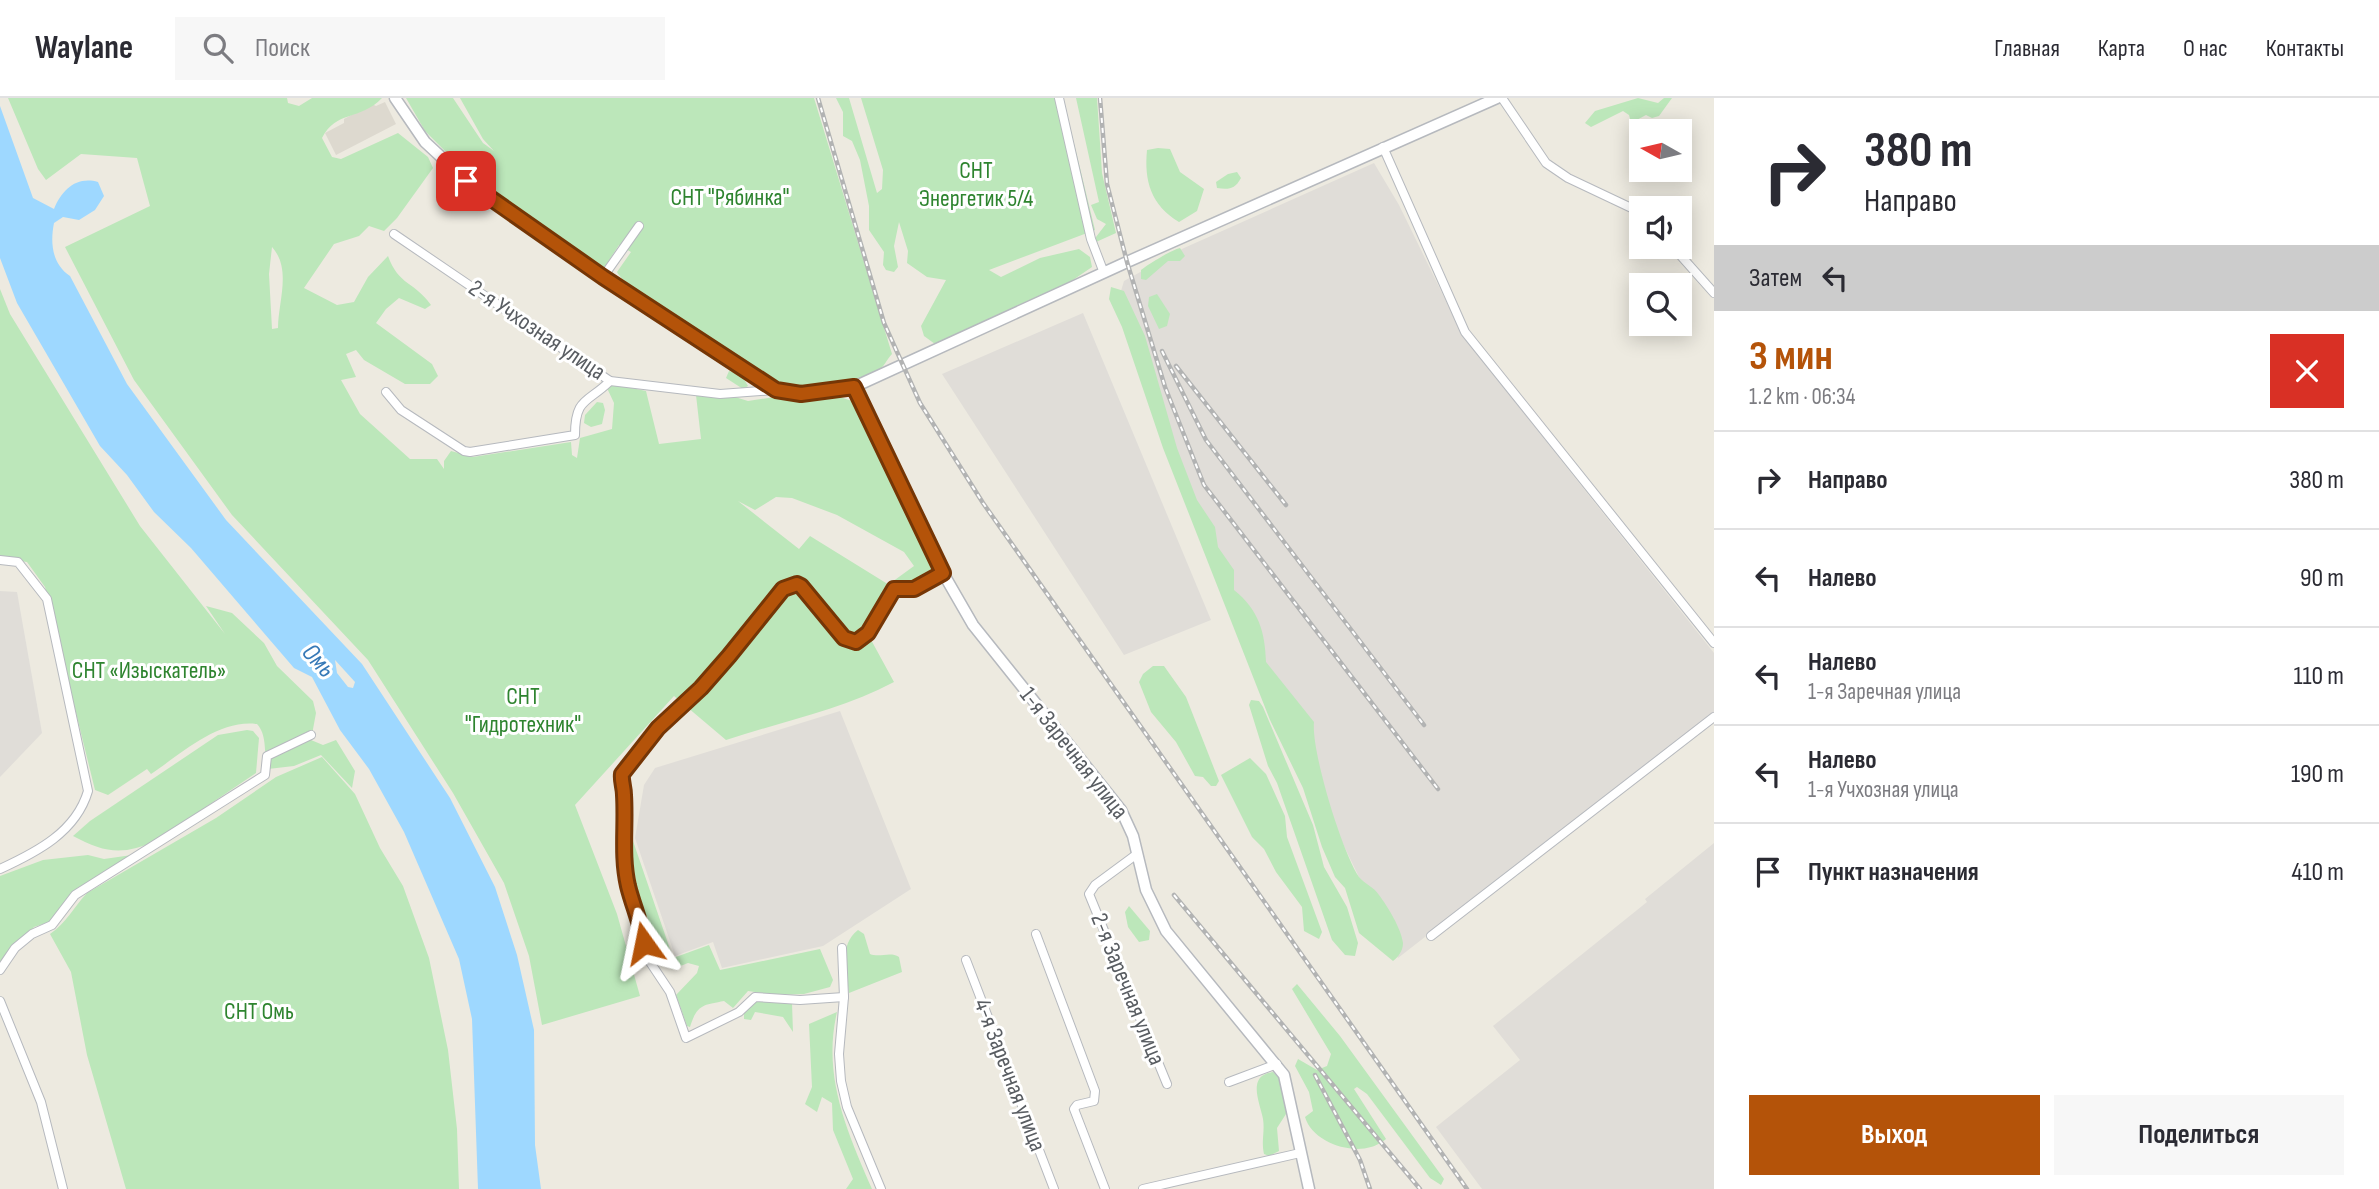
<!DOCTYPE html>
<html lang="ru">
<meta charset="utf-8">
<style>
:root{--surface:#fff;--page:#f7f7f7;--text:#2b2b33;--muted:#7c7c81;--line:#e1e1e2;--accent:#b45309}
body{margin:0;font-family:"Sofia Sans Condensed",sans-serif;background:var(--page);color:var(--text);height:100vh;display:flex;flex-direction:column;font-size:26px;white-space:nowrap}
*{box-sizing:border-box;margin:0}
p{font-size:23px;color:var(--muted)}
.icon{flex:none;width:38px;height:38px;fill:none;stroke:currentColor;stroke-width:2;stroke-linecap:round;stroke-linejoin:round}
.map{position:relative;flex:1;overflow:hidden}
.side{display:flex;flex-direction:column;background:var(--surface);width:665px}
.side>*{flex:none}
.hud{background:#fff;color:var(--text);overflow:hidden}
.needle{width:46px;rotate:278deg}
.controls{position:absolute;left:1629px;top:21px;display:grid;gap:14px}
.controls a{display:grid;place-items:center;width:63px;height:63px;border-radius:0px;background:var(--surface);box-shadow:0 4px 18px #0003;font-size:35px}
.pin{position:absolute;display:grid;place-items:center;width:60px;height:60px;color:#fff;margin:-30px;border-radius:14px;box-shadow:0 4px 10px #0006}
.me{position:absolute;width:77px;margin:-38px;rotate:348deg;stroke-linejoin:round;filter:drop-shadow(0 0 5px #0008)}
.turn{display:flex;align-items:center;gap:24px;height:147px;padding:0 35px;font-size:32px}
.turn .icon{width:91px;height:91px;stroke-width:2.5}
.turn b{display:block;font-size:49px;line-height:60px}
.then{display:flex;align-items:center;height:66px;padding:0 35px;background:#0003;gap:14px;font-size:26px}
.round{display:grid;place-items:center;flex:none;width:74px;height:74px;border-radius:0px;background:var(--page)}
.summary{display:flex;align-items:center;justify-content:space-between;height:119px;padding:0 35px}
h1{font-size:42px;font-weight:700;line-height:52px;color:var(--accent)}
.cta{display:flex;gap:14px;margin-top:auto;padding:14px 35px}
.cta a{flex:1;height:80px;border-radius:0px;background:var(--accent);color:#fff;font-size:28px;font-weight:700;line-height:80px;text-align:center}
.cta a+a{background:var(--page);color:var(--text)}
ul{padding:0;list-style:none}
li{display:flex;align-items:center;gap:21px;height:98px;padding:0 35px;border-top:2px solid var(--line)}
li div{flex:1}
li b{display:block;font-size:26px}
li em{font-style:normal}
header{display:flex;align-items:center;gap:42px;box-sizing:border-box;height:98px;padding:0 35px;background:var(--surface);border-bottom:2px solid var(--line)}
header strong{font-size:33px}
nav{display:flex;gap:38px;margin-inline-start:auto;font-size:24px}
.search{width:490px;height:63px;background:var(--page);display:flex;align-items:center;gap:18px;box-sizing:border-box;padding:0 24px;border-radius:0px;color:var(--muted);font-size:26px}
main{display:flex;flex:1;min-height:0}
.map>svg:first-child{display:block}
.industrial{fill:#e0ddd8}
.education{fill:#ddd9cf}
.green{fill:#bce7ba;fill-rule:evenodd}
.water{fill:#9ed8ff;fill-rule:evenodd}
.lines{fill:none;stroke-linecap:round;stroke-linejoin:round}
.minor-casing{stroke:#b6b9be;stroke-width:10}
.tertiary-casing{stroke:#b6b9be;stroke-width:13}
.minor{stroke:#fff;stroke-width:8}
.tertiary{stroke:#fff;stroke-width:10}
.rail-casing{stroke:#b2b3b3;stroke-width:4.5}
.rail{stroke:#fff;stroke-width:2;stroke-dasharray:5;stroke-linecap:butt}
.route-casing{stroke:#753606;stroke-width:18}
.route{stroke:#b45309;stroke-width:12}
.labels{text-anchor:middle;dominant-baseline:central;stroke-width:6;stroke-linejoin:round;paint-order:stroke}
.park-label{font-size:24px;fill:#2e842f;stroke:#fff}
.street-label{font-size:24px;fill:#595d62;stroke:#fff}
.water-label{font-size:26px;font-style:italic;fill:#3679b7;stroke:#fff}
</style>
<header>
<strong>Waylane</strong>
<div class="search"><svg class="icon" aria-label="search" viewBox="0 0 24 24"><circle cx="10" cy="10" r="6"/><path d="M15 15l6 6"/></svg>Поиск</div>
<nav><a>Главная</a><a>Карта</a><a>О нас</a><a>Контакты</a></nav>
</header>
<main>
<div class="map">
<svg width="1714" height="1091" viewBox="0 0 1714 1091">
<rect width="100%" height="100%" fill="#edeae0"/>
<g class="industrial">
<polygon points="1374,65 1399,107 1464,240 1714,555 1714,614 1398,860 1290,636 1117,206 1124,183 1184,150"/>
<polygon points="1083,215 1211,522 1124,557 942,276"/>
<polygon points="0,493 17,494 42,635 0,679"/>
<polygon points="840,613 911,791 823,848 722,870 713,844 675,858 635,740 644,687 655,670"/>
<polygon points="1714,745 1714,1091 1482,1091 1436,1029 1520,962 1493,928 1647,804 1645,801"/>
</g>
<polygon class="education" points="385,4 396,26 336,57 325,35 344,25 344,21 372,6 376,8"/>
<g class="green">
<path d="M8,0H287L288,5L299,8L312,0H382C360,23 336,12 322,40L332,59L341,61L398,35L428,59L433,70L397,120L384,133L369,128L359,138L334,146L304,190L337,207L354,204L368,179L388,158C399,188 414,183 431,207L425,211L399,200L386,211L376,225L432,266L438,278L430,286H405L364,262L356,252L346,256L356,279L341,282L360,316L410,361H437L444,371V363L451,353L473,359L571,344L572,357L577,360L580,340L612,331L614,305L607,290L612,286L646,293L659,346L701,341L696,297L735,299L748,303L781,298L803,303L840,299L852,303L858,309L933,467L932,475C918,485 909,490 892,484L914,468L904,454L837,417L792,400L776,399L755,412L738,403L799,451L810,438L886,485L900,490L870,540L894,584C842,612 783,623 726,642L674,598L575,707L617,816L640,898L542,927L529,858L504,785L453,695L368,562L232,417L134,282L65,149L150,108L137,60L81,56L46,82L38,71ZM272,149C292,171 278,204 278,230L272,231L269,176Z"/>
<path d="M406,0H453L483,45L494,53L483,41L460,0H814L892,256C887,261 884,269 878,273C852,293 816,294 785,290C758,274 626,194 617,174L631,154L619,147L604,170L473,81L425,33Z"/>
<polygon points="836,0 849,0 877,95 882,91 883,72 861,0 1063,0 1095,132 989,172 1001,179 1040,160 1079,151 1090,159 1092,169 1070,184 935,246 924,238 921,228 946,182 927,179 907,165 908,153 899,124 894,148 898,169 894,174 886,172 883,167 884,154 869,132 869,108 860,62 852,43 843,38 843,14"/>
<polygon points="1076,0 1097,0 1102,75 1116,135 1096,144 1096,139 1106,126 1097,121 1091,107 1099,104"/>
<polygon points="1638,0 1658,5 1664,0 1672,0 1659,18 1652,20 1646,17 1631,25 1629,17 1623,13 1591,29 1585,25 1595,13"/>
<path d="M1158,50L1170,51L1180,74L1204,91L1197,113L1179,124C1151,107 1144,83 1147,52Z"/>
<path d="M1237,74L1241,80C1235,91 1229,92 1217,90L1216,84L1228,76Z"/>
<path d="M1180,150L1185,158L1180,163H1168L1146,182L1141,181V172C1149,166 1171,152 1180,150Z"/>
<path d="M1111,189L1124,193L1145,238L1177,350L1197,402L1215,429L1218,449L1234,472V492C1259,512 1265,534 1266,564L1314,624C1311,653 1342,754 1359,779C1365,786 1374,789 1379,797C1388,809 1401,830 1403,845C1403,853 1398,859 1393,863L1359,835L1345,790L1335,779L1322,749L1303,690L1270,622L1163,350L1122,229L1109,201Z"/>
<path d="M0,191L10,216L140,428L225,536L206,508L232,515L264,545L277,568L313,603L316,615L311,642L323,647L336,642L355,673L352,690L321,657L294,668L268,671C263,656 268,638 257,626C218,621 181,656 151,676L147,671L108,697L95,692L45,489L27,464L0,460Z"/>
<polygon points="1157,196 1170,216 1167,228 1159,231 1148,208 1149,199"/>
<polygon points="729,273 741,276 748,288 743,291 726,280"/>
<polygon points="597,304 603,305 605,312 602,326 591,329 584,325 585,317"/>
<polygon points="1153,568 1164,568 1186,599 1219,683 1216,688 1211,688 1203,679 1195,678 1176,644 1151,614 1139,584 1143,576"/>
<polygon points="1251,602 1259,603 1263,609 1313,727 1324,769 1347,809 1358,845 1355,858 1345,857 1332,842 1277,685 1268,668 1249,607"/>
<path d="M247,632L253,633L259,640L256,675L157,742C123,758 105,755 73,738L90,723L218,637Z"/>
<path d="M322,659L355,696L380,750L403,788L429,860L448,952L457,1031L459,1091H126L87,957L71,874L50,836C66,825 74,809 87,795L216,720L276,679Z"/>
<polygon points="1250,660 1266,676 1285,718 1287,739 1322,834 1319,841 1304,833 1302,809 1276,774 1264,751 1252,739 1221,677"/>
<path d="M629,717L633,722L632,740L673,860L709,847L720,872L820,851L833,882L830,889L804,896L776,897L748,893L733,910L724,903C704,907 697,906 690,929L687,928L676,897L697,875L699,868L688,865L673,871L659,865L630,781L625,752V719Z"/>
<polygon points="88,757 104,761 132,757 73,795 52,823 34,829 0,867 0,778 43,762"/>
<polygon points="1129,808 1150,833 1149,842 1139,844 1128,829 1125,814"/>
<path d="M858,832L864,836L870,856C880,860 890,853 899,859L902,874L849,895C847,872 838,848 858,832Z"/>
<path d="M1297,886L1340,938L1444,1081L1441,1087L1430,1080L1367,996L1357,989L1354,991L1386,1041C1382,1044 1376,1048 1371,1049C1348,1056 1312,1043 1305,1019L1313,1013L1309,994L1295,968L1298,961L1317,972L1327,968L1331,956L1292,891Z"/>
<polygon points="755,903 792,905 793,934 783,919 755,914 751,922 744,921 744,913"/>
<path d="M837,914C822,978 847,1033 872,1091H846L853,1081L833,1032L832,1005L822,999L817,1014L805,1006L812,989L809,926Z"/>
<path d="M1273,974L1281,982L1286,997V1016L1277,1030L1279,1053L1269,1058L1264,1056C1261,1043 1265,1034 1263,1021C1260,1005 1246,977 1273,974Z"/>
</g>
<path class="water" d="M0,8L33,100L54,111C62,92 76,78 98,84L104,98L95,112L79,122L63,119L54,125C50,145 52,166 70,178L127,286L226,422L362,566L450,700L495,789L517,857L534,932L535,1047L541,1091H478L472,921L459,861L404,734L369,671L340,632L312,579L294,570L191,450L154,414L127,377L100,348L17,205L0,160ZM335,562L355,584L353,590L348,589L337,575Z"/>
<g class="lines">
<defs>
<g id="minor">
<polyline points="1059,0 1091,141 1104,175"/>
<polyline points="1502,0 1546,65 1568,80 1642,115"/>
<polyline points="1383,49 1465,234 1714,545"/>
<polyline points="394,136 610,283 720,296 776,292"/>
<polyline points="1673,149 1714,195"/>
<polyline points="603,179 639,128"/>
<path d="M386,294L401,312L464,353L470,354L575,337C575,299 588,305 610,283"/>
<path d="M0,462L18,464L47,501L88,693C76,734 37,754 0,771"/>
<polyline points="1137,756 1095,787 1089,796 1167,986"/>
<polyline points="1036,836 1095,993 1094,1003 1077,1007 1074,1011 1105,1091"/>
<polyline points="1431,838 1714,619"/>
<polyline points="842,850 844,899 839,956 841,983 847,1009 881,1091"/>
<polyline points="966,862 1054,1091"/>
<polyline points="0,872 15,850 32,836 52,827 75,797 265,677 267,658 311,637"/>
<polyline points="844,899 800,902 755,899 739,914 686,940 670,894 646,858 641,825 629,791 623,763 625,698 622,676 658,630 701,590 729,558 783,491 797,486 801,488 844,540 856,543 868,535 894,491 914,491 943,475"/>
<polyline points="0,903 41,1004 63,1091"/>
<polyline points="1229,984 1277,966"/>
<polyline points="1143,1091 1300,1055"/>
</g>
<g id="tertiary">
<polyline points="395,0 425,44 480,95 776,292 801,296 854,289 1127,164 1497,0"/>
<polyline points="854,289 943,475 973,527 1121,712 1133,738 1146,792 1166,833 1284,977 1309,1091"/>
</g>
</defs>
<use href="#minor" class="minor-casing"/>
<use href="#tertiary" class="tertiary-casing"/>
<use href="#minor" class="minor"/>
<use href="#tertiary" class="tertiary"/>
<defs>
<g id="rail">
<polyline points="818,0 884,225 920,305 983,405 1467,1091"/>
<polyline points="1100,0 1107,86 1127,164 1165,289 1204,387 1438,691"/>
<polyline points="1162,253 1206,342 1424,627"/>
<polyline points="1176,268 1286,407"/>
<polyline points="1174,797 1420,1091"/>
<polyline points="1315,977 1360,1062 1370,1091"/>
</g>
</defs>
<use href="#rail" class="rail-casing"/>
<use href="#rail" class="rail"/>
</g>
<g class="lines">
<defs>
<path id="route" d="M466,83L603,179L776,292L801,296L854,289L943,475L914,491H894L868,535L856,544L844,540L801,488L797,486L783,491L729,558L701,590L658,630L622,676C621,683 624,689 624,697C626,728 621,757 628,788C633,808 641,825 644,845"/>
</defs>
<use href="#route" class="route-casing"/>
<use href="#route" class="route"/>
</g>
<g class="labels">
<g class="park-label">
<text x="976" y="72">СНТ<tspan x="976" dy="28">Энергетик 5/4</tspan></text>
<text x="730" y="99">СНТ "Рябинка"</text>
<text x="149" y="572">СНТ «Изыскатель»</text>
<text x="523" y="598">СНТ<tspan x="523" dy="28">"Гидротехник"</tspan></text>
<text x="259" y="913">СНТ Омь</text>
</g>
<g class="street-label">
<text transform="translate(537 232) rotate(34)">2-я Учхозная улица</text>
<text transform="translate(1074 655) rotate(52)">1-я Заречная улица</text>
<text transform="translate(1128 891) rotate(68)">2-я Заречная улица</text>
<text transform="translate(1010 977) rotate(69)">4-я Заречная улица</text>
</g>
<g class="water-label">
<text transform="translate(318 563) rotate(48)">Омь</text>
</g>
</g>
</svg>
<div class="controls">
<a><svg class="needle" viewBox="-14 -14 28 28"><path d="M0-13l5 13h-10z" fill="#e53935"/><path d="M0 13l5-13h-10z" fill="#7c7c81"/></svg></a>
<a><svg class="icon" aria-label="sound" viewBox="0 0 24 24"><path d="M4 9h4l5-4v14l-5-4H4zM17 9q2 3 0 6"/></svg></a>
<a><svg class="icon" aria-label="search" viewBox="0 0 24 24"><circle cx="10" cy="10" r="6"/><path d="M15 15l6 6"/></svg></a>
</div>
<div class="pin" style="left:466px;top:83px;background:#d93025"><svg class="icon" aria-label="arrive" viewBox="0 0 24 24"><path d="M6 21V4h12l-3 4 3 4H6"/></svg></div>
<svg class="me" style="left:644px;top:845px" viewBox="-20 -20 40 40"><path d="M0-17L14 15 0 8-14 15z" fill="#b45309" stroke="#fff" stroke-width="4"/></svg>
</div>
<section class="side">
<div class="hud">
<div class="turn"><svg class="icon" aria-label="right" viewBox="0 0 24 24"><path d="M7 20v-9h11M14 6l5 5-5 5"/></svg><div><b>380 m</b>Направо</div></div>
<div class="then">Затем<svg class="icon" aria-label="left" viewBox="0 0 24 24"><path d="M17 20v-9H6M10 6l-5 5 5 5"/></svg></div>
</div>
<div class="summary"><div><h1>3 мин</h1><p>1.2 km · 06:34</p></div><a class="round" style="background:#d93025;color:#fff"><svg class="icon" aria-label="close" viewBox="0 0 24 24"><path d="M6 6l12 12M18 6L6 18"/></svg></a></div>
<ul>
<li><svg class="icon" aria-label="right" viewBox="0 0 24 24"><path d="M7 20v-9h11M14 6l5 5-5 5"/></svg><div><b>Направо</b></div><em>380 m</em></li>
<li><svg class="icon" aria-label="left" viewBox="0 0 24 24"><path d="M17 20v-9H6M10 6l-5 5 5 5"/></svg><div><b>Налево</b></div><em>90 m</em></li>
<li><svg class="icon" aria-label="left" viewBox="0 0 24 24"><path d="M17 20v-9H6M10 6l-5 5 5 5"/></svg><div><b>Налево</b><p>1-я Заречная улица</p></div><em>110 m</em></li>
<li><svg class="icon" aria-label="left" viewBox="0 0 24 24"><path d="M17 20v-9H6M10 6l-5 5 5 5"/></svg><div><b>Налево</b><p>1-я Учхозная улица</p></div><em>190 m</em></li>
<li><svg class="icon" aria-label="arrive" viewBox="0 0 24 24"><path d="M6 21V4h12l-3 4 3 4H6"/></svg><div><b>Пункт назначения</b></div><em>410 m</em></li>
</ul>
<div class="cta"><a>Выход</a><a>Поделиться</a></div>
</section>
</main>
